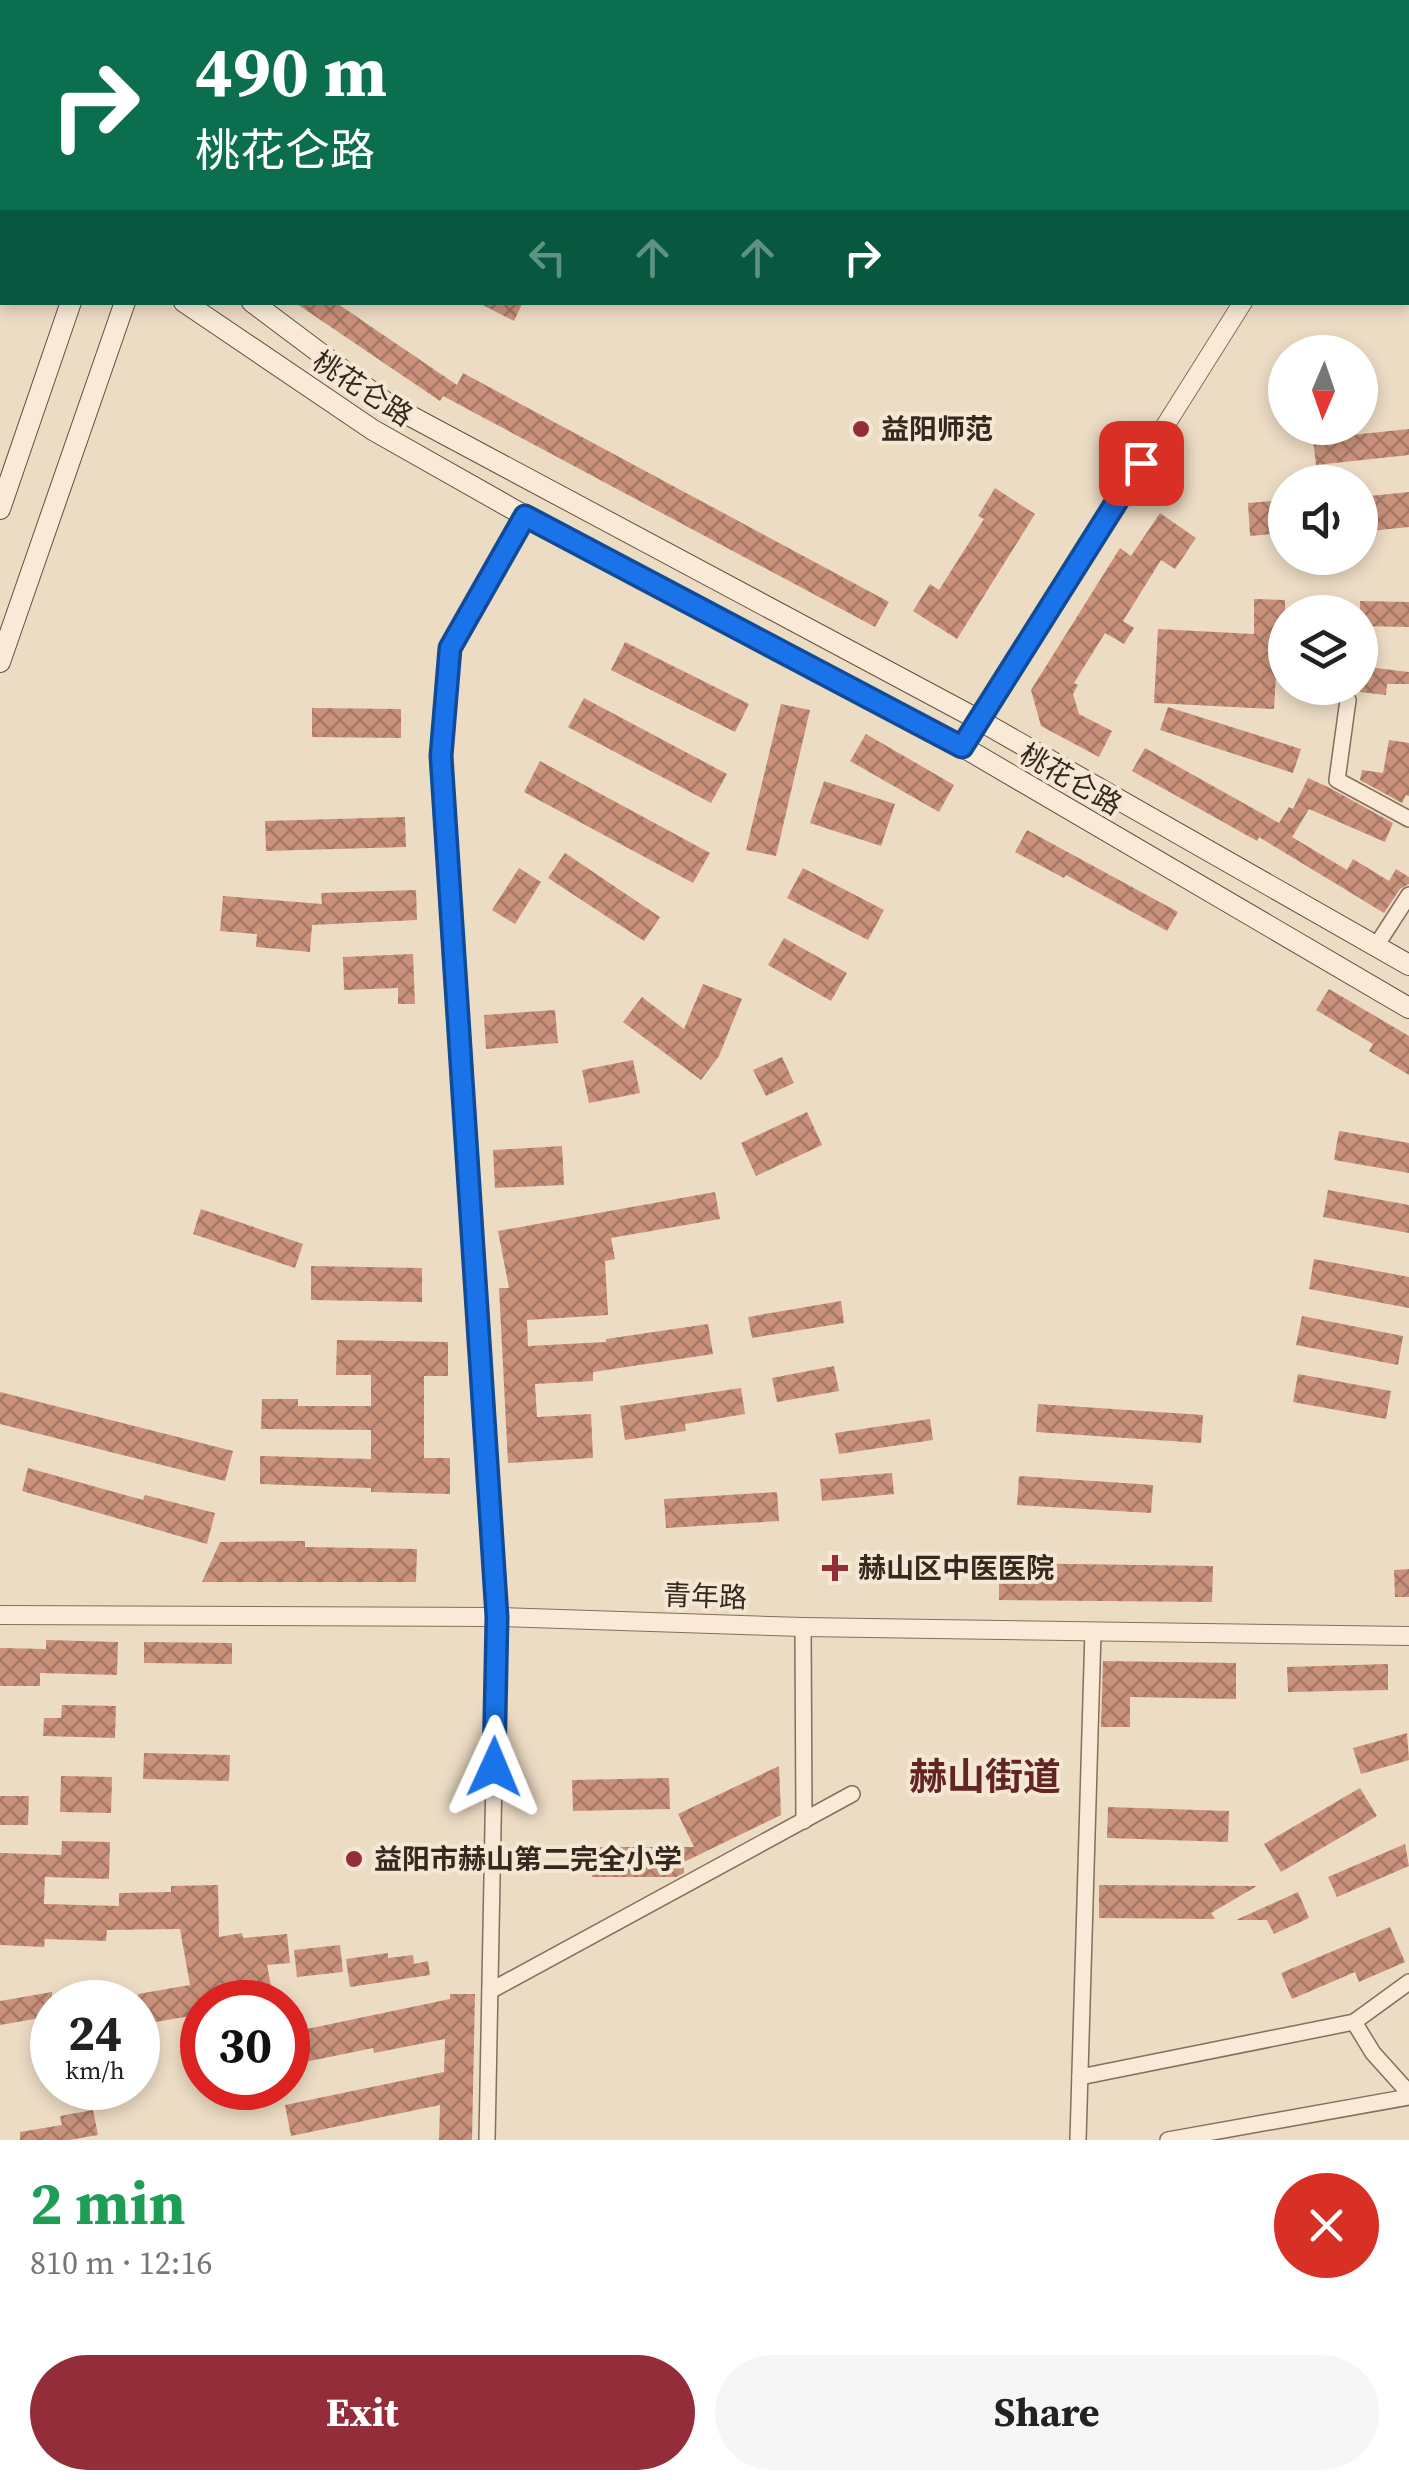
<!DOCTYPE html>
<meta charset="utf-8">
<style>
:root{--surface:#fff;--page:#f6f6f6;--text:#222;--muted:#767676;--accent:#942d3a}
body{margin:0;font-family:"Source Serif 4","Noto Sans SC",serif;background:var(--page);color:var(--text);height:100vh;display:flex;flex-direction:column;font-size:38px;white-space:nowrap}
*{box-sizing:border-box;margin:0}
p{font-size:32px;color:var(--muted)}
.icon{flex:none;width:55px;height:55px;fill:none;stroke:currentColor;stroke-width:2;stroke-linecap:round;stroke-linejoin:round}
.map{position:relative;height:2140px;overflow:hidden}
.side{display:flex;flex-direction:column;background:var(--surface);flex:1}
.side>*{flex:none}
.hud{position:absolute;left:0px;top:0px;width:1410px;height:305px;box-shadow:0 5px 15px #0003;background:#0b6e4f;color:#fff;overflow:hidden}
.needle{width:65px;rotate:182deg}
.controls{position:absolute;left:1268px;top:335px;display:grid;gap:20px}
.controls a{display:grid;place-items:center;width:110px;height:110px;border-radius:50%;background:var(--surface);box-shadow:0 5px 15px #0003;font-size:50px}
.speed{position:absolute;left:30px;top:1980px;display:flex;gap:20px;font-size:50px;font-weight:700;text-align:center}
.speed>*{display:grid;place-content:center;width:130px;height:130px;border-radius:50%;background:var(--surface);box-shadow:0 5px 15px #0003;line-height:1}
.speed small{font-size:25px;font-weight:400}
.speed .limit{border:15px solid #d22;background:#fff;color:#111}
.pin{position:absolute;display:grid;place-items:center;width:85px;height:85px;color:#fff;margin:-42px;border-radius:20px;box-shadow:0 5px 15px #0006}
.me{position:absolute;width:110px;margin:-55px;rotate:1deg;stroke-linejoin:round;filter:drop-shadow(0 0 8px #0008)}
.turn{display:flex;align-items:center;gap:35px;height:210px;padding:0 30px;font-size:45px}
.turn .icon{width:130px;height:130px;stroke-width:2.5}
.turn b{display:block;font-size:70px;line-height:85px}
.lanes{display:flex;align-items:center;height:95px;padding:0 30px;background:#0003;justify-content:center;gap:50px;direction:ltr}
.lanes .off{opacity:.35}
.round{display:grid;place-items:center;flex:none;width:105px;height:105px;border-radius:52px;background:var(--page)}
.overview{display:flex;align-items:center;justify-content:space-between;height:170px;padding:0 30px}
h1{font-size:60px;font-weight:700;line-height:75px;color:#1e9e55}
.primary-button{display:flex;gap:20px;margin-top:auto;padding:20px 30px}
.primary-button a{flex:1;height:115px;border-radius:60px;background:var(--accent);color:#fff;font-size:40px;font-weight:700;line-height:115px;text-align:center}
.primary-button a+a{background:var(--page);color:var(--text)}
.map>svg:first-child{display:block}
.building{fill:url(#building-cross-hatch)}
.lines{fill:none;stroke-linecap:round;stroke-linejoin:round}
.minor-casing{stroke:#876d5b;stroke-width:18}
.tertiary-casing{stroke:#876d5b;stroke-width:20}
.secondary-casing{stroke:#694e3e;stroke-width:22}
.minor{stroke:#f8ead7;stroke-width:15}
.tertiary{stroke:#f8ead7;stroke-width:18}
.secondary{stroke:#f8ead7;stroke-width:20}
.route-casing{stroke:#114b97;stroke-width:25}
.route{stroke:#1a73e8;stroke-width:18}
.poi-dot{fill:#942d3a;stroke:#f4e7d3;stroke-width:4}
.labels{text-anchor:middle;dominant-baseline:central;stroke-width:8;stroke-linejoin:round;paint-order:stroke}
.street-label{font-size:28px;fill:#37281f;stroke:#f4e7d3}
.poi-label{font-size:28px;font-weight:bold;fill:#37281f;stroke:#f4e7d3;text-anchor:start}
.district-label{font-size:38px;font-weight:bold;fill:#63251f;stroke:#f4e7d3}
</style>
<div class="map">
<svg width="1409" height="2140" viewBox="0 0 1409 2140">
<defs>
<pattern id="building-cross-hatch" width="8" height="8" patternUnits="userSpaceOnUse" patternTransform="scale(2.5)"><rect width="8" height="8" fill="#ca927b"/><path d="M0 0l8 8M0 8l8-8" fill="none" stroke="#a57764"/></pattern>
</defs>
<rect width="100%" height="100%" fill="#eddcc4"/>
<g class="building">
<polygon points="294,302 335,302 457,385 463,373 889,602 875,627 443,396 440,401"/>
<polygon points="477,302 523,302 514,321"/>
<polygon points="1409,429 1409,455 1316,465 1313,439"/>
<polygon points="995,488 1035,514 957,639 913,611 930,584 939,590 984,519 978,516"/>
<polygon points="1409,492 1409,527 1360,532 1360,497"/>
<polygon points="1285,500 1285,533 1250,536 1248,503"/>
<polygon points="1160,513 1196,538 1175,569 1161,560 1123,621 1134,628 1124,644 1105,633 1074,683 1078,685 1073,694 1079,714 1112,731 1099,757 1041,726 1031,690 1120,548 1131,556"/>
<polygon points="1254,599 1285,600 1285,625 1279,625 1274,709 1154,703 1158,629 1254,634"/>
<polygon points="1360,601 1409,602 1409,627 1360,626"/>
<polygon points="625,642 749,704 735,732 611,670"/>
<polygon points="1360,666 1409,672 1409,684 1387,684 1386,695 1360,692"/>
<polygon points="584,698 727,774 711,803 568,727"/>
<polygon points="781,704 810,710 776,856 746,850"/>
<polygon points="1168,707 1301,749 1293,773 1160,730"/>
<polygon points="312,708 401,709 401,738 312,737"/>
<polygon points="866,734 954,785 939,812 850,761"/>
<polygon points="1389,740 1409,743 1409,796 1406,795 1402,803 1360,780 1362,770 1383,773"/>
<polygon points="1145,748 1279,823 1289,807 1293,809 1308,778 1328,787 1393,823 1385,842 1309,809 1292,837 1347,870 1353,859 1389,881 1396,869 1409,877 1409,884 1400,889 1384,913 1259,837 1257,841 1132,771"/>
<polygon points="540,761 710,853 693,883 524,792"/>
<polygon points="824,781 895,804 881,846 810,823"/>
<polygon points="405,817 406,847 266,851 265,821"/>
<polygon points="1027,830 1178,912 1167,931 1066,875 1064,878 1015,852"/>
<polygon points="565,853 660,917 644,941 548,878"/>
<polygon points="519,868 541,882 515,924 492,910"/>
<polygon points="803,868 884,910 868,940 787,898"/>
<polygon points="416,890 417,920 312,925 310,952 256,947 257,934 220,931 223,896 322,904 321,893"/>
<polygon points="784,938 847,973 831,1001 768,965"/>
<polygon points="413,954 415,1004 398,1004 398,988 344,990 343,957"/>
<polygon points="703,984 742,999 719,1056 701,1080 623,1022 642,997 684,1029"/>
<polygon points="1329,989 1409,1036 1409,1075 1369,1051 1373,1044 1316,1010"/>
<polygon points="555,1010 558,1043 486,1049 484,1015"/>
<polygon points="782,1057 794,1083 766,1096 753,1070"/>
<polygon points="633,1060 640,1093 589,1103 582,1070"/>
<polygon points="807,1112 822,1145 756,1176 741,1143"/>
<polygon points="1339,1131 1409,1143 1409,1173 1334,1160"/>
<polygon points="562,1146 564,1185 495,1188 493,1150"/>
<polygon points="1328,1190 1409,1205 1409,1233 1323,1217"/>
<polygon points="715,1192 720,1219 611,1238 615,1259 605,1261 608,1315 527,1320 528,1346 606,1342 606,1339 708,1324 713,1354 593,1372 593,1381 535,1384 537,1417 591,1414 593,1458 508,1463 499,1288 509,1288 498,1231"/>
<polygon points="201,1209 303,1244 295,1268 193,1234"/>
<polygon points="1314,1259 1409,1277 1409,1308 1309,1289"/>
<polygon points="311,1266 422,1268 422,1302 311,1300"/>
<polygon points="841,1301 844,1323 752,1338 748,1317"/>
<polygon points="1302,1316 1403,1336 1398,1365 1296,1345"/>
<polygon points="337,1340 448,1342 448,1376 424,1376 424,1458 450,1458 450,1494 371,1492 371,1488 260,1484 260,1456 371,1459 371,1430 261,1429 262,1399 298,1399 298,1406 371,1406 371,1375 336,1375"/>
<polygon points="834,1366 839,1391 777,1402 772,1378"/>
<polygon points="1298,1374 1391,1391 1386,1419 1293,1402"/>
<polygon points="741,1388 745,1414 685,1424 686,1431 625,1440 620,1406"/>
<polygon points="0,1392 233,1451 225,1481 0,1424"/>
<polygon points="1038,1404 1203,1415 1201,1443 1036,1432"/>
<polygon points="930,1419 933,1440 839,1454 835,1433"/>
<polygon points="28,1468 143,1500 145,1495 215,1513 207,1544 22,1491"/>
<polygon points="892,1473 894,1494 822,1501 820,1479"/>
<polygon points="1019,1476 1153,1485 1151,1513 1017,1505"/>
<polygon points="777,1492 779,1521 666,1528 664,1499"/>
<polygon points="305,1541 305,1547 417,1549 416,1582 202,1582 220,1542"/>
<polygon points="999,1563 1213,1566 1212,1602 999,1600"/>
<polygon points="1409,1569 1409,1597 1395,1597 1394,1570"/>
<polygon points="46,1640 118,1642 117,1675 40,1673 40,1686 0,1686 0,1648 46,1649"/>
<polygon points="144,1642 232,1643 232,1664 144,1663"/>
<polygon points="1103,1661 1236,1663 1236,1699 1130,1697 1130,1727 1101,1727"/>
<polygon points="1388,1664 1388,1690 1288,1692 1287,1667"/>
<polygon points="62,1705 116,1706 115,1738 43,1736 44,1718 61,1718"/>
<polygon points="1407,1733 1409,1760 1361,1774 1353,1748"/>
<polygon points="144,1753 230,1755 229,1781 143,1779"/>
<polygon points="779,1766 781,1815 684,1862 684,1873 676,1877 592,1877 592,1847 694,1847 678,1814"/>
<polygon points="61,1776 112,1777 111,1813 60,1812"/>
<polygon points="669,1778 670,1809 573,1811 572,1780"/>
<polygon points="1360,1788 1377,1816 1281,1872 1264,1844"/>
<polygon points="0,1796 29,1796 28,1825 0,1825"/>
<polygon points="1108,1807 1229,1811 1228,1842 1107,1838"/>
<polygon points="62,1841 110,1842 109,1879 45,1877 44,1904 119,1906 119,1893 171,1892 171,1886 218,1885 219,1937 242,1933 243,1938 287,1934 290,1963 267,1965 274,2002 202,2002 202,2014 138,2025 138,1994 190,1985 180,1929 107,1930 106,1941 45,1939 44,1947 0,1945 0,1853 61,1855"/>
<polygon points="1405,1844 1409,1866 1337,1897 1328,1877"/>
<polygon points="1099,1885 1257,1886 1211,1913 1215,1919 1099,1918"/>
<polygon points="1298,1892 1309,1918 1274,1934 1267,1920 1236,1920"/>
<polygon points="1390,1927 1405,1962 1359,1982 1355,1972 1292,1999 1281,1973"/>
<polygon points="340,1945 343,1972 297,1977 294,1950"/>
<polygon points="388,1953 388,1958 413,1955 414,1964 428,1961 430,1975 350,1987 346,1959"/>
<polygon points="52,1992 52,2016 0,2025 0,2001"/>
<polygon points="450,1994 475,1994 472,2140 439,2140 440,2105 291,2136 285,2105 444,2072 445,2039 374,2053 373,2048 305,2062 302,2030 450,1999"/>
<polygon points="93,2110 98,2135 69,2140 20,2140 20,2132 62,2125 60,2116"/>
</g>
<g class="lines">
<defs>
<g id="minor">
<polyline points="1348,700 1337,780 1409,819"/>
<polyline points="1376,946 1409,895"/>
<polyline points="803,1627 804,1821"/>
<polyline points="490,1991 852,1794"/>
<polyline points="1354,2022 1373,2053 1409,2093"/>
<polyline points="1080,2077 1354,2022 1409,1982"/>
<polyline points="487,2140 497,1617 441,756 450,648 525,516"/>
<polyline points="1078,2140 1093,1631"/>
<polyline points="1168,2140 1409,2097"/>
</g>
<g id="tertiary">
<polyline points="1408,44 1409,42"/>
<polyline points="1408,133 1409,134"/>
<polyline points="963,747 1243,302"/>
<polyline points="0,1615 497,1617 803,1627 1409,1636"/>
</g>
<g id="secondary">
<polyline points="250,2 252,0"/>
<polyline points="312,2 314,0"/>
<polyline points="0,104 2,106"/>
<polyline points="0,164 2,166"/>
<polyline points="184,302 373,430 525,516 963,747 1409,1008"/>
<polyline points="252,302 388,404 979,720 1409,965"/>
<polyline points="0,509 71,302"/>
<polyline points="0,662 125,302"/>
</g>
</defs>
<use href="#minor" class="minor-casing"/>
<use href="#tertiary" class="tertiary-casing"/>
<use href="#secondary" class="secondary-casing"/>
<use href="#minor" class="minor"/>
<use href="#tertiary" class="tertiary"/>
<use href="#secondary" class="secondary"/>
</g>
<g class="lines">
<defs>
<polyline id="route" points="494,1767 497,1617 441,756 450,648 525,516 962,747 1141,463"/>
</defs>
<use href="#route" class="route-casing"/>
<use href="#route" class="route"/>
</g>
<g class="poi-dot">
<circle cx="861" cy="429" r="10"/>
<path d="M830 1553h10v10h10v10h-10v10h-10v-10h-10v-10h10z"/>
<circle cx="354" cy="1859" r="10"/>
</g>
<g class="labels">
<g class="street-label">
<text transform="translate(363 388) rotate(33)">桃花仑路</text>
<text transform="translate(1071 779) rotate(30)">桃花仑路</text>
<text transform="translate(705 1596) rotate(2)">青年路</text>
</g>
<g class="poi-label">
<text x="881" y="429">益阳师范</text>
<text x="858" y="1568">赫山区中医医院</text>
<text x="374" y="1859">益阳市赫山第二完全小学</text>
</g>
<g class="district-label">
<text x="985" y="1777">赫山街道</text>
</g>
</g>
</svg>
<div class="controls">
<a><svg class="needle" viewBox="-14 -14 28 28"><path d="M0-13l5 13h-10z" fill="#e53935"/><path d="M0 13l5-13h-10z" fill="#767676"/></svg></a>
<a><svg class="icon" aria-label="sound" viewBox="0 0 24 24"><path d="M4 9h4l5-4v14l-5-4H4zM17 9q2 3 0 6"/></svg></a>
<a><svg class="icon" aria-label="layers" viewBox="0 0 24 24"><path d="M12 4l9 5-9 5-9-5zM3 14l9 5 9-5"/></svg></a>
</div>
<div class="speed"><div>24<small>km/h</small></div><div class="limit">30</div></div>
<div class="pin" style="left:1141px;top:463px;background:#d93025"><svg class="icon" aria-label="arrive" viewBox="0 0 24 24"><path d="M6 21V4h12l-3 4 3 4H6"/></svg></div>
<svg class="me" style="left:494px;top:1767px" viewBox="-20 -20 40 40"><path d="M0-17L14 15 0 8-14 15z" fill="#1a73e8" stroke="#fff" stroke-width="4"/></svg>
<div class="hud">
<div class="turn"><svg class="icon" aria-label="right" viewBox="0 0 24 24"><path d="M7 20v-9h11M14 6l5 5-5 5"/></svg><div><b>490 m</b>桃花仑路</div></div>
<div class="lanes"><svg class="icon off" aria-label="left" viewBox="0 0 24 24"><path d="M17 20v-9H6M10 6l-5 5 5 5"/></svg><svg class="icon off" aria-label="ahead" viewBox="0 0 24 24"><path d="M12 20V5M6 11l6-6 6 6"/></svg><svg class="icon off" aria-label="ahead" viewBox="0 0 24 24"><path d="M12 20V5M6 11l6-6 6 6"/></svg><svg class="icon" aria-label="right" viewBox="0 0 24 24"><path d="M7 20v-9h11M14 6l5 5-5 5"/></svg></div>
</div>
</div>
<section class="side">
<div class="overview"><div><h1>2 min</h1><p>810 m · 12:16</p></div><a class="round" style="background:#d93025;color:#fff"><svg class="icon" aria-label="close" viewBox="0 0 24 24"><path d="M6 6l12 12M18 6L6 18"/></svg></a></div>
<div class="primary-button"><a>Exit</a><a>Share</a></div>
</section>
